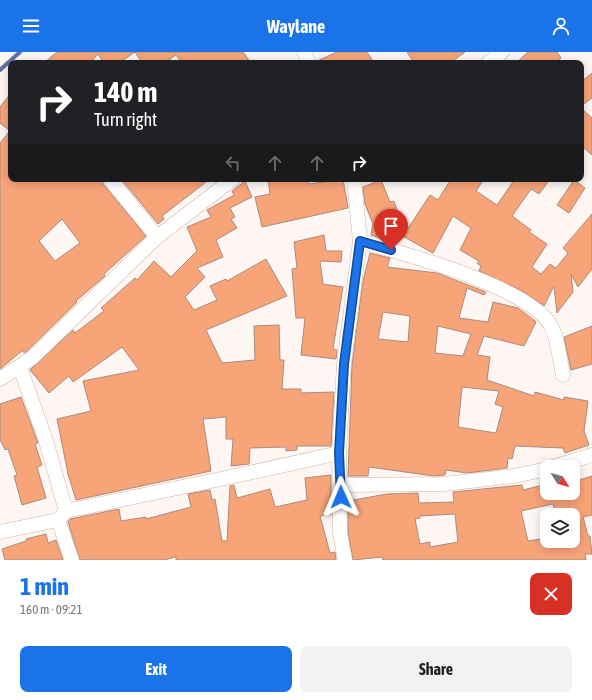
<!DOCTYPE html>
<meta charset="utf-8">
<style>
:root{--surface:#fff;--page:#f2f2f2;--text:#222;--muted:#767676;--accent:#1a73e8}
body{margin:0;font-family:"Asap Condensed",sans-serif;background:var(--page);color:var(--text);height:100vh;display:flex;flex-direction:column;font-size:15px;white-space:nowrap}
*{box-sizing:border-box;margin:0}
p{font-size:13px;color:var(--muted)}
.icon{flex:none;width:22px;height:22px;fill:none;stroke:currentColor;stroke-width:2;stroke-linecap:round;stroke-linejoin:round}
.map{position:relative;height:508px;overflow:hidden}
.side{display:flex;flex-direction:column;background:var(--surface);flex:1}
.side>*{flex:none}
.guide{position:absolute;left:8px;top:8px;width:576px;height:122px;border-radius:8px;box-shadow:0 2px 10px #0003;background:#202124;color:#fff;overflow:hidden}
.needle{width:26px;rotate:127deg}
.tools{position:absolute;left:540px;top:408px;display:grid;gap:8px}
.tools a{display:grid;place-items:center;width:40px;height:40px;border-radius:8px;background:var(--surface);box-shadow:0 2px 10px #0003;font-size:20px}
.pin{position:absolute;display:grid;place-items:center;width:34px;height:34px;color:#fff;margin:-41px -17px;border-radius:50% 50% 50% 0;rotate:-45deg;box-shadow:0 0 4px #0007}
.pin .icon{rotate:45deg}
.me{position:absolute;width:44px;margin:-22px;rotate:359deg;stroke-linejoin:round;filter:drop-shadow(0 0 3px #0008)}
.turn{display:flex;align-items:center;gap:14px;height:84px;padding:0 20px;font-size:18px}
.turn .icon{width:52px;height:52px;stroke-width:2.5}
.turn b{display:block;font-size:28px;line-height:34px}
.lanes{display:flex;align-items:center;height:38px;padding:0 20px;background:#0003;justify-content:center;gap:20px;direction:ltr}
.lanes .off{opacity:.35}
.round{display:grid;place-items:center;flex:none;width:42px;height:42px;border-radius:8px;background:var(--page)}
.headline{display:flex;align-items:center;justify-content:space-between;height:68px;padding:0 20px}
h1{font-size:24px;font-weight:700;line-height:30px;color:var(--accent)}
.action{display:flex;gap:8px;margin-top:auto;padding:8px 20px}
.action a{flex:1;height:46px;border-radius:8px;background:var(--accent);color:#fff;font-size:16px;font-weight:700;line-height:46px;text-align:center}
.action a+a{background:var(--page);color:var(--text)}
header{display:flex;justify-content:space-between;align-items:center;height:52px;padding:0 20px;background:var(--accent);color:#fff;font-size:18px;font-weight:700}
.map>svg:first-child{display:block}
.lines{fill:none;stroke-linecap:round;stroke-linejoin:round}
.stream{stroke:#5d73a5;stroke-width:4}
.building{fill:#f8a479;stroke:#aa8a7b;fill-rule:evenodd}
.minor-casing{stroke:#d4b3a2;stroke-width:15}
.minor{stroke:#fff;stroke-width:14}
.route-casing{stroke:#114b97;stroke-width:10}
.route{stroke:#1a73e8;stroke-width:7}
</style>
<header><svg class="icon" aria-label="menu" viewBox="0 0 24 24"><path d="M4 6h16M4 12h16M4 18h16"/></svg>Waylane<svg class="icon" aria-label="person" viewBox="0 0 24 24"><circle cx="12" cy="8" r="4"/><path d="M4 21q1-7 8-7t8 7"/></svg></header>
<div class="map">
<svg width="592" height="508" viewBox="0 0 592 508">
<rect width="100%" height="100%" fill="#fdf6f3"/>
<g class="lines">
<polyline class="stream" points="0,18 20,0"/>
</g>
<g class="building">
<polygon points="57,0 243,0 251,11 182,11 176,3 164,11 142,11 135,0 119,11 104,11 98,2 90,11 44,11"/>
<polygon points="337,0 367,0 374,11 317,11 317,9"/>
<polygon points="407,0 465,0 450,11 414,11"/>
<polygon points="528,0 557,0 561,6 555,11 516,11"/>
<polygon points="592,21 592,46 581,54 581,30"/>
<path d="M11,41V127H102L103,132L146,184L104,222L105,224L76,249L77,250L27,299L24,301L23,298L0,317V91L10,79L0,71V55ZM62,167L80,191L55,209L39,189Z"/>
<polygon points="581,56 592,66 592,103 581,93"/>
<polygon points="121,127 210,127 162,164 164,167 158,172"/>
<polygon points="268,127 309,127 309,132 343,127 348,156 262,175 255,145 270,142"/>
<polygon points="451,127 484,127 476,139 497,153 515,127 550,127 539,142 531,137 512,164 531,178 529,180 547,192 532,215 541,222 550,212 556,216 568,201 563,196 592,162 592,217 578,235 571,222 573,240 557,261 554,234 544,254 524,240 479,219 481,214 477,211 479,209 460,198 471,176 453,164 433,201 397,181 395,190 371,183 373,172 365,152 363,135 381,128 390,150 394,149 405,181 430,143 438,148"/>
<polygon points="574,128 585,136 569,161 557,153"/>
<polygon points="245,129 252,145 230,156 235,165 231,167 237,176 216,188 223,205 197,216 205,225 185,245 194,258 217,248 210,234 226,227 227,229 266,207 287,244 206,278 222,311 255,308 254,274 279,273 280,308 284,308 282,337 301,337 301,341 334,340 331,394 297,394 297,398 286,399 286,395 250,396 249,412 231,414 233,387 226,387 226,365 203,367 211,419 76,448 68,422 57,367 91,359 83,329 139,318 122,295 73,330 69,324 49,341 30,318 73,278 75,281 104,259 101,256 135,226 137,228 154,209 171,225 197,199 187,175 211,165 207,158 234,143 232,139"/>
<polygon points="324,183 326,199 342,199 341,210 320,209 323,232 343,235 333,297 337,298 336,307 301,303 305,266 296,266 292,217 297,216 294,190"/>
<path d="M370,201L390,206L387,215L437,221L486,240L484,243L467,236L459,266L488,270L493,250L518,256L534,268L536,270L524,294L484,284L477,303L490,305L487,328L534,344L535,340L564,348V345L588,349L584,379L589,393L565,401L563,396L515,394L512,407L508,406L507,416L467,421L446,418L445,423L434,424L369,415L368,424H348L352,313L363,229ZM383,260L410,264L408,290L378,287ZM438,274L471,282L463,304L435,301ZM462,335L499,339L495,352L503,355L496,381L458,375Z"/>
<polygon points="592,274 592,312 571,318 564,285"/>
<polygon points="21,345 38,391 35,392 42,413 37,415 46,446 22,453 14,424 17,423 8,397 5,398 0,387 0,352"/>
<polygon points="331,423 331,462 320,464 330,501 335,500 336,508 176,508 176,505 164,508 80,508 68,470 70,467 119,457 121,469 146,465 146,467 191,455 188,442 210,438 212,448 215,447 222,489 227,489 230,434 234,433 237,446 270,437 275,455 307,448 305,426"/>
<path d="M592,424V463L583,465L588,484H590L592,502H585L586,508H383L382,505L353,508L348,480V449L387,442L418,441L419,451L454,450L453,440L522,433L523,438L547,432V441H573V430ZM553,452L556,463H573V489H547V486L528,489L521,459ZM455,462L458,490L430,495V490L420,492L415,467L420,466V464Z"/>
<polygon points="46,482 48,491 56,488 63,508 5,508 2,497 26,489 26,487"/>
</g>
<g class="lines">
<defs>
<g id="minor">
<polyline points="304,0 309,11"/>
<polyline points="488,11 502,0"/>
<polyline points="110,127 157,185"/>
<path d="M360,189C402,201 534,236 552,276C558,288 560,309 563,323"/>
<polyline points="20,315 46,389 66,459"/>
<polyline points="0,327 32,306 157,185 233,127"/>
<polyline points="553,415 592,403"/>
<polyline points="341,433 444,432 514,424 547,417"/>
<polyline points="58,468 72,508"/>
<polyline points="0,480 58,468 66,459 235,424 339,401"/>
<polyline points="345,508 340,481 339,401 344,312 360,189 354,127"/>
</g>
</defs>
<use href="#minor" class="minor-casing"/>
<use href="#minor" class="minor"/>
</g>
<g class="lines">
<defs>
<polyline id="route" points="341,445 339,401 344,312 360,189 391,198"/>
</defs>
<use href="#route" class="route-casing"/>
<use href="#route" class="route"/>
</g>
</svg>
<div class="tools">
<a><svg class="needle" viewBox="-14 -14 28 28"><path d="M0-13l5 13h-10z" fill="#e53935"/><path d="M0 13l5-13h-10z" fill="#767676"/></svg></a>
<a><svg class="icon" aria-label="layers" viewBox="0 0 24 24"><path d="M12 4l9 5-9 5-9-5zM3 14l9 5 9-5"/></svg></a>
</div>
<div class="pin" style="left:391px;top:198px;background:#d93025"><svg class="icon" aria-label="arrive" viewBox="0 0 24 24"><path d="M6 21V4h12l-3 4 3 4H6"/></svg></div>
<svg class="me" style="left:341px;top:445px" viewBox="-20 -20 40 40"><path d="M0-17L14 15 0 8-14 15z" fill="#1a73e8" stroke="#fff" stroke-width="4"/></svg>
<div class="guide">
<div class="turn"><svg class="icon" aria-label="right" viewBox="0 0 24 24"><path d="M7 20v-9h11M14 6l5 5-5 5"/></svg><div><b>140 m</b>Turn right</div></div>
<div class="lanes"><svg class="icon off" aria-label="left" viewBox="0 0 24 24"><path d="M17 20v-9H6M10 6l-5 5 5 5"/></svg><svg class="icon off" aria-label="ahead" viewBox="0 0 24 24"><path d="M12 20V5M6 11l6-6 6 6"/></svg><svg class="icon off" aria-label="ahead" viewBox="0 0 24 24"><path d="M12 20V5M6 11l6-6 6 6"/></svg><svg class="icon" aria-label="right" viewBox="0 0 24 24"><path d="M7 20v-9h11M14 6l5 5-5 5"/></svg></div>
</div>
</div>
<section class="side">
<div class="headline"><div><h1>1 min</h1><p>160 m · 09:21</p></div><a class="round" style="background:#d93025;color:#fff"><svg class="icon" aria-label="close" viewBox="0 0 24 24"><path d="M6 6l12 12M18 6L6 18"/></svg></a></div>
<div class="action"><a>Exit</a><a>Share</a></div>
</section>
